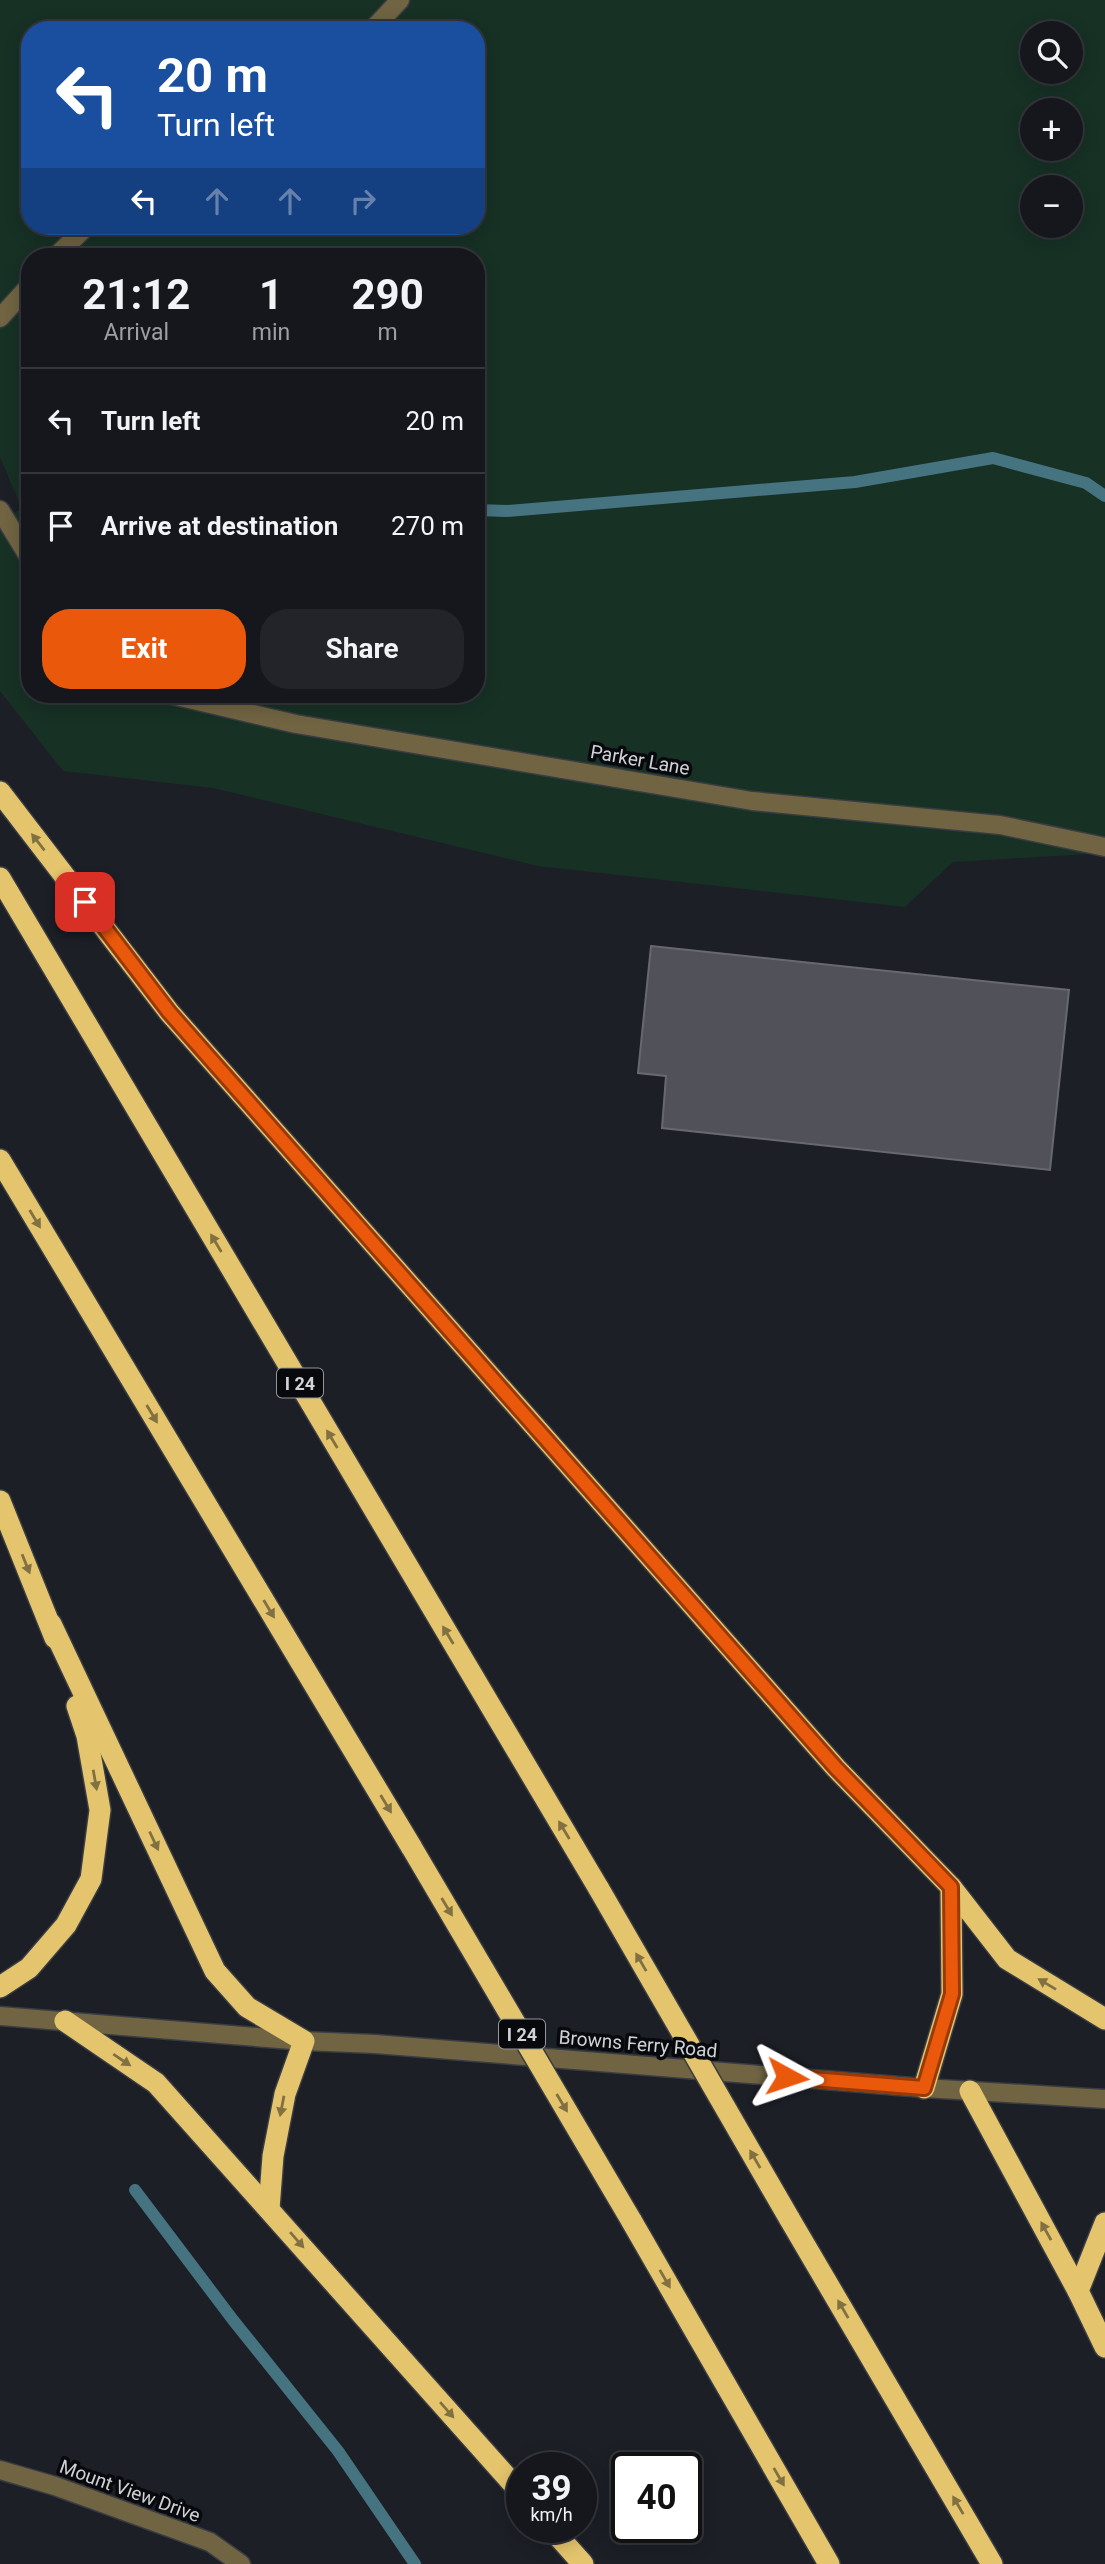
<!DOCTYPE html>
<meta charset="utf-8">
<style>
:root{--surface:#15171c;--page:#222429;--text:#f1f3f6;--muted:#9d9fa3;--line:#34363b;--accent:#ea580c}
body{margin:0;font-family:Roboto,sans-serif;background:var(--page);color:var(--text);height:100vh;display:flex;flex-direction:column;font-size:26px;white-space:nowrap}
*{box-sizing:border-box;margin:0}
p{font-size:23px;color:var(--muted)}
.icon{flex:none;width:38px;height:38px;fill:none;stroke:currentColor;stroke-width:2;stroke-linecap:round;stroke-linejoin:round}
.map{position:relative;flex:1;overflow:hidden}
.details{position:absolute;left:21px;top:248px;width:464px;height:455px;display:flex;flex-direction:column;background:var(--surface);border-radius:28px;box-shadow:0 4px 18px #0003,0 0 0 2px var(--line)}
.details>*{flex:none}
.banner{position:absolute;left:21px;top:21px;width:464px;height:214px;border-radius:28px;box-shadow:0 4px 18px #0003,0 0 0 2px var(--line);background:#1a4fa0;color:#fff;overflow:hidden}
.controls{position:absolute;left:1020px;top:21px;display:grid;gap:14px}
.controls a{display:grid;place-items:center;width:63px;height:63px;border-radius:50%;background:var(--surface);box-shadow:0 4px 18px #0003,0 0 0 2px var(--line);font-size:35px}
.speed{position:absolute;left:506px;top:2452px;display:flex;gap:14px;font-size:35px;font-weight:700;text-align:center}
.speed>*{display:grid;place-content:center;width:91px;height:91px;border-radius:50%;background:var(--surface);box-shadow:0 4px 18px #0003,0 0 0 2px var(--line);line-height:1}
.speed small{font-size:18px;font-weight:400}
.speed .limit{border:4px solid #111;border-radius:10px;background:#fff;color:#111}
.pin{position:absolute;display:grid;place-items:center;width:60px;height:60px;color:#fff;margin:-30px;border-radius:14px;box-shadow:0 4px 10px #0006}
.me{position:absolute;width:77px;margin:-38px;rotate:95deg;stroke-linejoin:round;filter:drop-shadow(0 0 5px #0008)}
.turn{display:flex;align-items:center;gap:24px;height:147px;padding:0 21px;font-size:32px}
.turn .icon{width:91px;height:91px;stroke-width:2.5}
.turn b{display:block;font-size:49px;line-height:60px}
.lanes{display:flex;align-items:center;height:66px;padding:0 21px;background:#0003;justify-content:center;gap:35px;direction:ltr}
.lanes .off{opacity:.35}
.eta{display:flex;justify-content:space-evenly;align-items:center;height:119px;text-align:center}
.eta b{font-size:42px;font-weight:700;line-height:49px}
.button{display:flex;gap:14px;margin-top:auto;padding:14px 21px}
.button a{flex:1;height:80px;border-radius:28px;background:var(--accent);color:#fff;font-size:28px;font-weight:700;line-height:80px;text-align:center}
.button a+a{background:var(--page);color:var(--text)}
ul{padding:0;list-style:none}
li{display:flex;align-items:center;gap:21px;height:105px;padding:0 21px;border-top:2px solid var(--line)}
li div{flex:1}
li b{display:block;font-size:26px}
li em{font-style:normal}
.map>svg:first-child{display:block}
.green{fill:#173125;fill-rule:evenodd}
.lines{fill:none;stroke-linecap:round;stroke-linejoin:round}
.stream{stroke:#467380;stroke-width:12}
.building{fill:#515159;stroke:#686871;stroke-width:2}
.minor-casing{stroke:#393c42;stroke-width:21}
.highway-casing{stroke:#393c42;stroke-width:24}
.minor{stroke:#706442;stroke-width:18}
.highway{stroke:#e4c46d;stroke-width:21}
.highway-bridge-casing{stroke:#393c42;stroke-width:24;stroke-linecap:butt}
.highway-bridge{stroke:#e4c46d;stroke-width:21}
.oneway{fill:#817041}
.route-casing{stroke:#983908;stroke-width:18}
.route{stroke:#ea580c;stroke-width:12}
.labels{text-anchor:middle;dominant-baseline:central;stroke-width:7;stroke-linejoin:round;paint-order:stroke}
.shield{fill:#08090c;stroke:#94969a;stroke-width:2}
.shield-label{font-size:18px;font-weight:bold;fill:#d0d2d7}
.street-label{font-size:19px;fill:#d0d2d7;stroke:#08090c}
</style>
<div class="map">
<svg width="1105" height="2564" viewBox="0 0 1105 2564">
<rect width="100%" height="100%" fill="#1c1f26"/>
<path class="green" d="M0,0H1105V853L953,862L905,907L538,866L213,788L63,771L0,691V519L22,509L0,457ZM30,30H476V226H30ZM1032,33H1071V72H1032ZM1032,110H1071V149H1032ZM1032,187H1071V226H1032ZM30,257H476V695H30Z"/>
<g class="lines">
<g class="stream">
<polyline points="476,510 507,511 855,482 993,458 1086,483 1105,496"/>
<polyline points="135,2190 233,2320 338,2451 415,2564"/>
</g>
</g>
<polygon class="building" points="651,946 1069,990 1050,1170 662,1128 666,1076 638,1073"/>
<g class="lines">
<defs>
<g id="minor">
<polyline points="372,30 400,0"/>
<polyline points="55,257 87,226"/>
<polyline points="0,318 30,285"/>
<polyline points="0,510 30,559"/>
<polyline points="172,695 296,724 752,801 1000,825 1105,847"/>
<polyline points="0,2016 304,2041 375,2044 924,2088 1105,2099"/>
<polyline points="0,2470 55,2486 210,2542 241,2564"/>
</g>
<g id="highway">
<polyline points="0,792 169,1012 836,1768 951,1887 1007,1959 1105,2019"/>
<polyline points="0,878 599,1889"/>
<polyline points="0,1160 412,1848"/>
<polyline points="0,1501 55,1638"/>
<polyline points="51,1624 215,1971 247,2007 304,2041 285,2094 273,2156 269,2209"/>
<polyline points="0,1987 29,1968 66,1925 91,1879 100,1810 87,1736 77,1706"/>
<polyline points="65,2021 156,2083 522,2494"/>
<polyline points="924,2088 952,1994 951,1887"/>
<polyline points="970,2091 1078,2291"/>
<polyline points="789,2218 992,2564"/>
<polyline points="631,2220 829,2564"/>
<polyline points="1105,2223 1078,2291 1105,2347"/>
<polyline points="550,2527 583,2564"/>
</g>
</defs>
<use href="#minor" class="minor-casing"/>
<use href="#highway" class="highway-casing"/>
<use href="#minor" class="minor"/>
<use href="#highway" class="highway"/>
<defs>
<g id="highway-bridge">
<polyline points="412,1848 631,2220"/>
<polyline points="599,1889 789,2218"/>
</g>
</defs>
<use href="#highway-bridge" class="highway-bridge-casing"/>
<use href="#highway-bridge" class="highway-bridge"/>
</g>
<defs><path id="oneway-solid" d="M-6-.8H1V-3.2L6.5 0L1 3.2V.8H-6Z" transform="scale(1.75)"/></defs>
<g class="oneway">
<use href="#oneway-solid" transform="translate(38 842) rotate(-128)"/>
<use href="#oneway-solid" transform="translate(35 1219) rotate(59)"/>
<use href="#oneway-solid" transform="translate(216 1243) rotate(-121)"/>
<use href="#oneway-solid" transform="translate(152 1414) rotate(59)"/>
<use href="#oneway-solid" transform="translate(332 1439) rotate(-121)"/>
<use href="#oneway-solid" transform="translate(26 1564) rotate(68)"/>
<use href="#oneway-solid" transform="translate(269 1609) rotate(59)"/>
<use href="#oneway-solid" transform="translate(448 1635) rotate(-121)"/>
<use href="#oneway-solid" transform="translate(95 1780) rotate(80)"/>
<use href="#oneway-solid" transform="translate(386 1804) rotate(59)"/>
<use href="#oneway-solid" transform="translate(564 1830) rotate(-121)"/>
<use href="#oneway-solid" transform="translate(154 1841) rotate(65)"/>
<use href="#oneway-solid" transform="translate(447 1907) rotate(59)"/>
<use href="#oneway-solid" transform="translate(641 1962) rotate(-120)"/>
<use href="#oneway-solid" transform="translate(1047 1984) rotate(-149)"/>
<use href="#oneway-solid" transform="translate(122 2060) rotate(34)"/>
<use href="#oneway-solid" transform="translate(562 2103) rotate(59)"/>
<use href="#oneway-solid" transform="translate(282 2106) rotate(101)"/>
<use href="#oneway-solid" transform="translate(755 2159) rotate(-120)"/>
<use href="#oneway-solid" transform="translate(1046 2231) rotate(-119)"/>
<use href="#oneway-solid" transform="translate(297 2240) rotate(49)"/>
<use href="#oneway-solid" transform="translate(665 2279) rotate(60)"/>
<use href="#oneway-solid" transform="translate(843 2309) rotate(-120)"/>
<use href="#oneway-solid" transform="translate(447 2410) rotate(49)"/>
<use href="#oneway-solid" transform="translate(779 2477) rotate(60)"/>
<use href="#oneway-solid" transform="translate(958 2505) rotate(-120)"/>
</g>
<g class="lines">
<defs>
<polyline id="route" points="85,902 169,1012 836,1768 951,1887 952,1994 924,2088 787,2077"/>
</defs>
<use href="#route" class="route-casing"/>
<use href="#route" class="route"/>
</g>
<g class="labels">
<g class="shield">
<rect x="277" y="1368.5" width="46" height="29" rx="5"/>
<rect x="499" y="2019.5" width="46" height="29" rx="5"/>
</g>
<g class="shield-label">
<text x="300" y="1383">I 24</text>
<text x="522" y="2034">I 24</text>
</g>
<g class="street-label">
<text transform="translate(640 760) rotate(10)">Parker Lane</text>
<text transform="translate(638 2044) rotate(5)">Browns Ferry Road</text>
<text transform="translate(130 2491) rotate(20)">Mount View Drive</text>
</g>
</g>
</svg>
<div class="controls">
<a><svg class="icon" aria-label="search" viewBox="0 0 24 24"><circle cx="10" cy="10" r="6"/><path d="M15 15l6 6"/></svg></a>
<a>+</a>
<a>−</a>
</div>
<div class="speed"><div>39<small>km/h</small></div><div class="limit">40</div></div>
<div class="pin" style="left:85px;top:902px;background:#d93025"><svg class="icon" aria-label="arrive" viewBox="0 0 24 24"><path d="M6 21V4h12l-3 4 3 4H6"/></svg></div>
<svg class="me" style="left:787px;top:2077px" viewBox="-20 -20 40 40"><path d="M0-17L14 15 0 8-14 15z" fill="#ea580c" stroke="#fff" stroke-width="4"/></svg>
<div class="banner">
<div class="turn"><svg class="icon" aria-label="left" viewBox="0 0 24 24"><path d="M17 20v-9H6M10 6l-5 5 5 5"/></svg><div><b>20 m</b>Turn left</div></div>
<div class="lanes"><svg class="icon" aria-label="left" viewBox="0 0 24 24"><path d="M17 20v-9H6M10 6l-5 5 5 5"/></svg><svg class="icon off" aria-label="ahead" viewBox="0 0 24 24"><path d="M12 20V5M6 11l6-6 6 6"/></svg><svg class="icon off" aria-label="ahead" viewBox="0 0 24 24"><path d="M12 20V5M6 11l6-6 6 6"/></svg><svg class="icon off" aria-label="right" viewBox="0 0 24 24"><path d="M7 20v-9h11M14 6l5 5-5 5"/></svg></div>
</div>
<section class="details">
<div class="eta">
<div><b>21:12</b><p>Arrival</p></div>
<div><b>1</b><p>min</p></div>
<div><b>290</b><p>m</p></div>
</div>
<ul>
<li><svg class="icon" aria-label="left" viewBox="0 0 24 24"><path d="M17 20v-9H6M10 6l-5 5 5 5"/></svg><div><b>Turn left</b></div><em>20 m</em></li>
<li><svg class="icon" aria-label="arrive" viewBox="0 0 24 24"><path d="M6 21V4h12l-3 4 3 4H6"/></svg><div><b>Arrive at destination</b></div><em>270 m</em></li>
</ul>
<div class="button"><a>Exit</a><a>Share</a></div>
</section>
</div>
